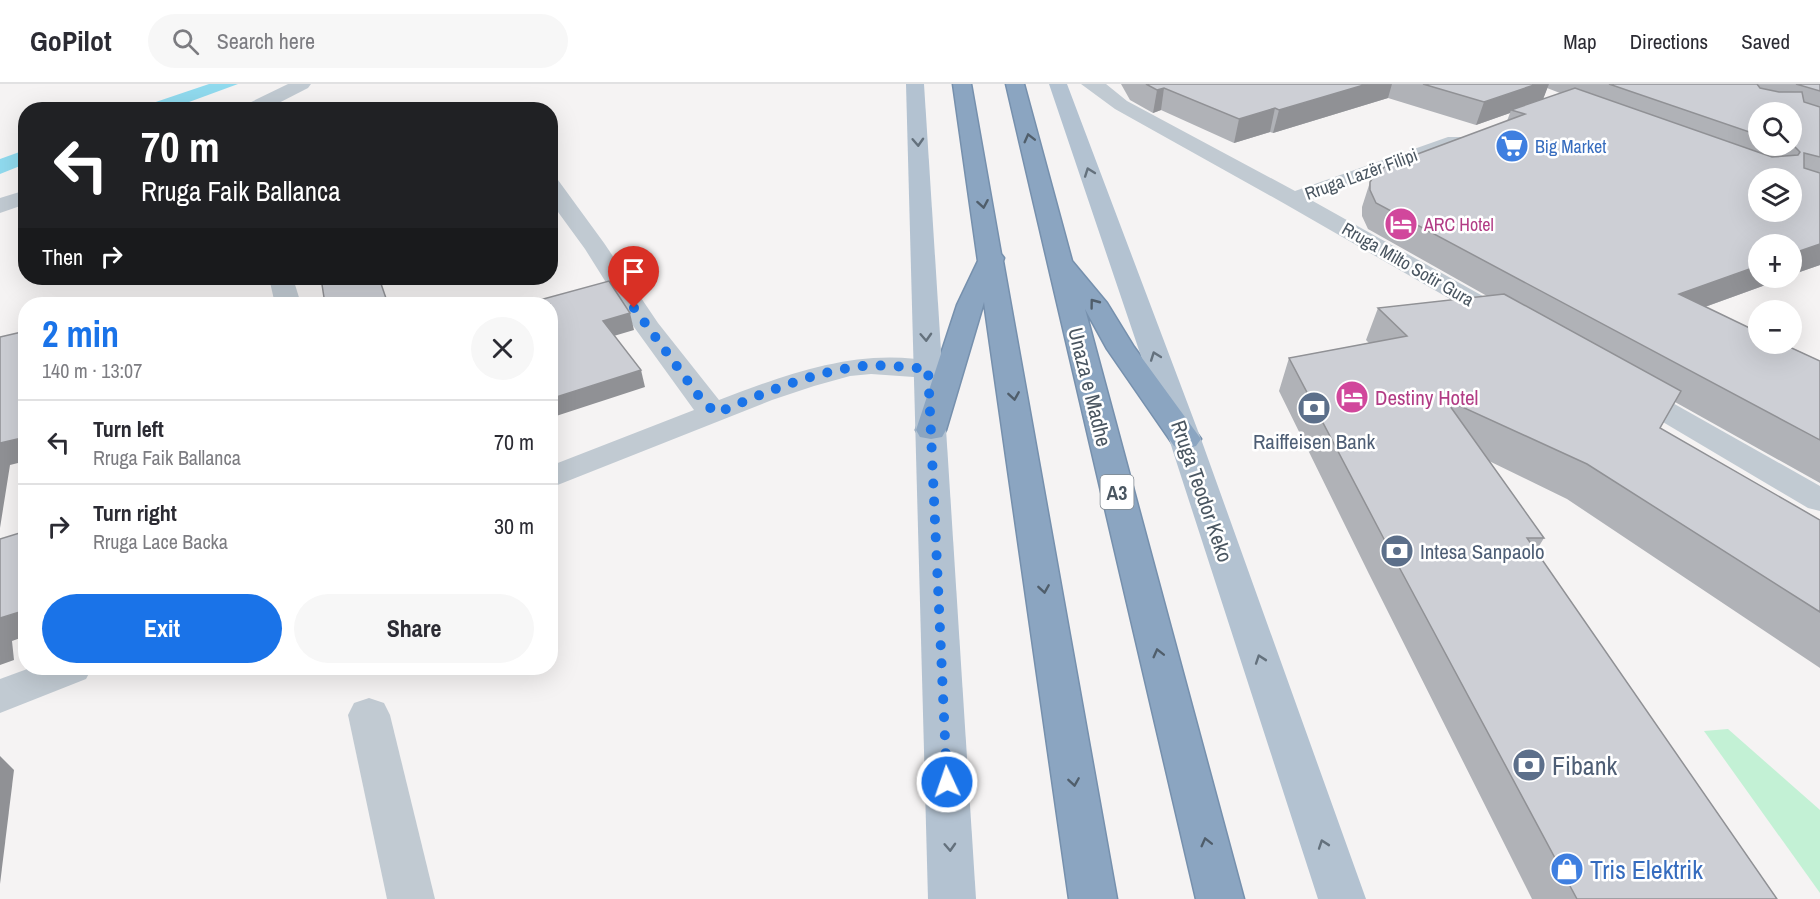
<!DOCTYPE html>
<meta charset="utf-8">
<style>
:root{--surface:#fff;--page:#f7f7f7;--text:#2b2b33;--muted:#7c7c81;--line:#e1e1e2;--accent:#1a73e8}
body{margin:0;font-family:"Archivo Narrow",sans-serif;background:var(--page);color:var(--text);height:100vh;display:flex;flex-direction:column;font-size:22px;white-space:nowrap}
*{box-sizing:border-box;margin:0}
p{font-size:20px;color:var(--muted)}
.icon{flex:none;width:33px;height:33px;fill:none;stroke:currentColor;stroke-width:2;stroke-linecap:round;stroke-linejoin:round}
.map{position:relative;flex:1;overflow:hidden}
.sheet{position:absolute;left:18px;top:213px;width:540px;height:378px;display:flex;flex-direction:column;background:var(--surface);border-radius:24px;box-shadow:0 6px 24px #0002}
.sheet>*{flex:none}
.hud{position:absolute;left:18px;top:18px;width:540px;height:183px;border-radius:24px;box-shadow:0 6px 24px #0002;background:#202124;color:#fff;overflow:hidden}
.buttons{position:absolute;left:1748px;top:18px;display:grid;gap:12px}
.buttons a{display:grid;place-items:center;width:54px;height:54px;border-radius:50%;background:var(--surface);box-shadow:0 6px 24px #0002;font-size:30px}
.pin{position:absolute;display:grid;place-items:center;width:51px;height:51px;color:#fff;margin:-62px -26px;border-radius:50% 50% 50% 0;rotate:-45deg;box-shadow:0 0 6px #0007}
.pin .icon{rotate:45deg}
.me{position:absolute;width:66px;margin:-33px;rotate:357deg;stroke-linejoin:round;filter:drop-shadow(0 0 4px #0008)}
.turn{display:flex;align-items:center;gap:21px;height:126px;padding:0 24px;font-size:27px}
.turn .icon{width:78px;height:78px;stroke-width:2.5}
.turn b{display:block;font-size:42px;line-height:51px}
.then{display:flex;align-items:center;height:57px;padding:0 24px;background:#0003;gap:12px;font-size:22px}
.round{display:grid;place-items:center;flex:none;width:63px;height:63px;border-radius:32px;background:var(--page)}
.head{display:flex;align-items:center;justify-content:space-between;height:102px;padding:0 24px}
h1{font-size:36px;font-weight:700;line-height:45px;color:var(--accent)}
.cta{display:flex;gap:12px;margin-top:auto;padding:12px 24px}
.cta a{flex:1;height:69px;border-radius:36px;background:var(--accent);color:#fff;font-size:24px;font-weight:700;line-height:69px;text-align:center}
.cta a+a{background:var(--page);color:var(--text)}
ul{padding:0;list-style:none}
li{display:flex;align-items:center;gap:18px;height:84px;padding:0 24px;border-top:2px solid var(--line)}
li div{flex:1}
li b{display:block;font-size:22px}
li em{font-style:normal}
header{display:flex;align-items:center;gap:36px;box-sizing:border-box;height:84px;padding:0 30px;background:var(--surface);border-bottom:2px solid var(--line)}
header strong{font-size:28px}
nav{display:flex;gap:33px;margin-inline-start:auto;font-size:21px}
.search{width:420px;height:54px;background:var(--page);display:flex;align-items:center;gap:15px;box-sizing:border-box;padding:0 21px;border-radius:33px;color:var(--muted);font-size:22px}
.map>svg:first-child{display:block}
.green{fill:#c3f1d5}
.water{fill:#90daee}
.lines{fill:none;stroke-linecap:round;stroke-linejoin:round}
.highway-casing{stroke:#7690ad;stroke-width:3}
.minor{fill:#c1cad2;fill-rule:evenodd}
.major{fill:#b3c2d1;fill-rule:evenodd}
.highway{fill:#8ba5c1;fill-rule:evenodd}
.wall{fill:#b0b2b7;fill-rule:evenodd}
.shaded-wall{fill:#909195}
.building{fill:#cdcfd5;stroke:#909195;stroke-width:1.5;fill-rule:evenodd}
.oneway{stroke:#505e6b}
.oneway2{stroke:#64717d}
.route{stroke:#1a73e8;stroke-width:10;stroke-dasharray:0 18}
.labels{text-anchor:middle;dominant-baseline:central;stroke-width:5;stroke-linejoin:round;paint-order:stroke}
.far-shop-label{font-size:18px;fill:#366cbe;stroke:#fff;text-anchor:start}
.far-street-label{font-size:18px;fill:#4a5661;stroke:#fff}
.far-hotel-label{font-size:18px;fill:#b23c85;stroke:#fff;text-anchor:start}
.shield{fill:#fff;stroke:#808990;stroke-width:1.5}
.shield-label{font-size:20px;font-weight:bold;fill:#4a5661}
.street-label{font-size:21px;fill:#4a5661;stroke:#fff}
.hotel-label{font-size:21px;fill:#b23c85;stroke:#fff;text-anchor:start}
.service-label{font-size:21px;fill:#4e5e75;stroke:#fff}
.near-service-label{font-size:26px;fill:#4e5e75;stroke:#fff;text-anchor:start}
.near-shop-label{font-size:26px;fill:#366cbe;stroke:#fff;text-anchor:start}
</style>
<header>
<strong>GoPilot</strong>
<div class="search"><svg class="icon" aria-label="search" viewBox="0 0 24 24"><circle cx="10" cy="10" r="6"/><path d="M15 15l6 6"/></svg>Search here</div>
<nav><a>Map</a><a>Directions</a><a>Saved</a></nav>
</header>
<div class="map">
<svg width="1820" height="815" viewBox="0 0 1820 815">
<rect width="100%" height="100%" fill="#f5f3f3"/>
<polygon class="green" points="1728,645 1820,726 1820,809 1704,647"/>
<g class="water">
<polygon points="209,0 238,0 170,25 135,25"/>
<polygon points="25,66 25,80 0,90 0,75"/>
</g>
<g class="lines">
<defs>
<g id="highway">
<polygon points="953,0 971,0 1001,170 1004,174 1003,177 1117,815 1069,815 984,218 946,346 942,353 931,355 920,353 916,346 957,221 978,177"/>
<polygon points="1006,0 1024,0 1072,177 1107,219 1134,263 1201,355 1196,362 1185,365 1174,362 1107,265 1085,225 1244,815 1196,815"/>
</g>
</defs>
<use href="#highway" class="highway-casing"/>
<g class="minor">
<polygon points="288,0 311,0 308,4 265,26 241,26 243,22"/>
<polygon points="1081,0 1106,0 1127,17 1295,107 1448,53 1462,53 1465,57 1462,61 1311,116 1515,230 1519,236 1515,242 1506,244 1497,242 1285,120 1115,25"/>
<path d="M550,95L558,96L604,159L658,239L719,316C787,290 864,261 938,279L942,285L938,291L928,294L871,290L850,292L814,302L772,316L550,404V382L694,326L634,243L585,165L550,117Z"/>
<polygon points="26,106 26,120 0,129 0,114"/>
<polygon points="269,194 293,194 301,220 275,220"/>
<polygon points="1629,297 1639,300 1820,402 1820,427 1808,424 1619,312 1614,306 1619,300"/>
<polygon points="30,584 92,584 86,595 0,629 0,595"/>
<polygon points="369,614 384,619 390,631 435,815 387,815 348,631 354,619"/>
</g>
<g class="major">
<polygon points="906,0 924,0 976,815 928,815"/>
<polygon points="1049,0 1067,0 1201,355 1366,815 1318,815 1169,355"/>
</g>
<use href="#highway" class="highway"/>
</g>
<path class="wall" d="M1121,0H1820V181L1791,191V160L1758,194H1785L1705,223L1820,277V399L1675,318L1660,344L1820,436V584L1567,415L1489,377L1544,454L1536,467L1777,815H1532L1369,490L1279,307L1289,274L1369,259L1366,256L1378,224L1487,212L1368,145L1362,132V123L1370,98L1507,37L1510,29L1476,41L1388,14L1273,49L1270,48L1234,59L1161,26L1153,29L1130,16ZM1547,4L1560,9L1543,15ZM1758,28L1791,62H1758Z"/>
<g class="shaded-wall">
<polygon points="1367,0 1392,0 1388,14 1273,49 1279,26"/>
<polygon points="1537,0 1549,0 1542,18 1511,26 1510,29 1476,41 1484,18"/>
<polygon points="1164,4 1161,26 1153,29 1157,6"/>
<polygon points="1275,24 1270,48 1234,59 1239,35"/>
<polygon points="1820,160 1820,181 1791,191 1791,170"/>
<polygon points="1758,182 1758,194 1785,194 1663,238 1679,210"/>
<polygon points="630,229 634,246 607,254 603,237"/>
<polygon points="641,286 645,303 550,334 550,315"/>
<polygon points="26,353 26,377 10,381 0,444 0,359"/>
<polygon points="26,526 26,552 12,557 14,576 0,581 0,534"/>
<polygon points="0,672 14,686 0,800"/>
</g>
<g class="building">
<polygon points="1146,0 1367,0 1279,26 1275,24 1239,35 1164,4 1157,6"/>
<polygon points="1423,0 1537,0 1484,18"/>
<path d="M1609,0H1757L1760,4L1779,8H1802L1804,18L1820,23V73L1804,69V84L1820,89V160L1791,170V160H1758V182L1679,210L1758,248V260H1783L1820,277V356L1376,119L1370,106V98L1376,89L1388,81L1525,30L1511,26L1575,4L1772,73L1798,71L1800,68L1795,63L1790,62H1791V28H1758V51ZM1758,94H1791V128H1758Z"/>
<polygon points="1796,0 1820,0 1820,7"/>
<polygon points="321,194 379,194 388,220 323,220 325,220"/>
<polygon points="609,197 630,229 603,237 641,286 550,315 550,220 525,220"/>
<polygon points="1504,210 1681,307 1660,344 1820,436 1820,528 1587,380 1445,315 1544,454 1527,454 1777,815 1577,815 1384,455 1289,274 1407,252 1378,224"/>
<polygon points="26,247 26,353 0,359 0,253"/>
<polygon points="26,447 26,526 0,534 0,455"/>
</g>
<defs><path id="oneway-chevron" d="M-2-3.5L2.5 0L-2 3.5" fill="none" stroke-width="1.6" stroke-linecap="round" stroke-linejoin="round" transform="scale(1.5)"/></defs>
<g class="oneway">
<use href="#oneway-chevron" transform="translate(1029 54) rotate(-104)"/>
<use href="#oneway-chevron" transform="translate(983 120) rotate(80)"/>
<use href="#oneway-chevron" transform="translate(1094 219) rotate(-127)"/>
<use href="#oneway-chevron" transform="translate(1014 312) rotate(81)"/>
<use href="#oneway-chevron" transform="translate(1044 505) rotate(81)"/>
<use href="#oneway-chevron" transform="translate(1158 569) rotate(-104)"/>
<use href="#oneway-chevron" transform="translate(1074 698) rotate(81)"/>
<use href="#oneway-chevron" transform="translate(1206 758) rotate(-104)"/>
</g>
<g class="oneway2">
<use href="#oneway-chevron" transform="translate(918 58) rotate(87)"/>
<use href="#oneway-chevron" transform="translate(1089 88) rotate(-110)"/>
<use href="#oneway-chevron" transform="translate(926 253) rotate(87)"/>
<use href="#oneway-chevron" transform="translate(1155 272) rotate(-110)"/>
<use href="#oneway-chevron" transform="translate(1260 575) rotate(-109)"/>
<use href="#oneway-chevron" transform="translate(1323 760) rotate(-109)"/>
<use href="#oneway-chevron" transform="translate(950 763) rotate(87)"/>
</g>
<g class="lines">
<path class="route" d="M634,224L704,319L717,329C759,311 803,292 849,284C874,279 902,283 928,285L947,698"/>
</g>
<defs>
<symbol id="supermarket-disc" viewBox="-11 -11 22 22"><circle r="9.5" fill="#3f7fe0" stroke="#fff"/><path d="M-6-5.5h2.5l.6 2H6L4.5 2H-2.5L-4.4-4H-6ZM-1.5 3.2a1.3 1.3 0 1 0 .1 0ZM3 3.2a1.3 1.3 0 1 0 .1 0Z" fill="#fff"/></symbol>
<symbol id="hotel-disc" viewBox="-11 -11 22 22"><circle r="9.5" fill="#d1479c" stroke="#fff"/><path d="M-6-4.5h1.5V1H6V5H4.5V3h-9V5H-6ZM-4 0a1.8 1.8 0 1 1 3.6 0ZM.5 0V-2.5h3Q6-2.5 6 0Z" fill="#fff"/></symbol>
<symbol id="bank-disc" viewBox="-11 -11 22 22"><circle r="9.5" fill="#5c6f8a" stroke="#fff"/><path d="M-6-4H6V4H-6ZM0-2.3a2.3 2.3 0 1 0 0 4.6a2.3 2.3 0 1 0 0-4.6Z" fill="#fff"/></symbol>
<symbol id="shop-disc" viewBox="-11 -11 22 22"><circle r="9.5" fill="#3f7fe0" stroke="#fff"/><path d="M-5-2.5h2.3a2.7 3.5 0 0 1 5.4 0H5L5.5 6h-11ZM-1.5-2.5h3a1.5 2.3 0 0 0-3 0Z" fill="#fff"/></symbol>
</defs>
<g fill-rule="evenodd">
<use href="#supermarket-disc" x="1493" y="43" width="38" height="38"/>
<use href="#hotel-disc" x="1382" y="121" width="38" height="38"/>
<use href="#hotel-disc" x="1333" y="294" width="38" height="38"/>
<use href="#bank-disc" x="1295" y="305" width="38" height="38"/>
<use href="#bank-disc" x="1378" y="448" width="38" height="38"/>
<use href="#bank-disc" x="1510" y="662" width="38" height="38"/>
<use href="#shop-disc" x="1548" y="766" width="38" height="38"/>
</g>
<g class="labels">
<g class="far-shop-label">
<text x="1535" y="62">Big Market</text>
</g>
<g class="far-street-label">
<text transform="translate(1361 90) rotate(-20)">Rruga Lazër Filipi</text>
<text transform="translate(1408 180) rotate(30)">Rruga Milto Sotir Gura</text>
</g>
<g class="far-hotel-label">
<text x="1424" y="140">ARC Hotel</text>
</g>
<rect class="shield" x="1100.5" y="391" width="33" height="34" rx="4.5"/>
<g class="shield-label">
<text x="1117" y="408">A3</text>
</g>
<g class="street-label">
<text transform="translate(1090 303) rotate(76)">Unaza e Madhe</text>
<text transform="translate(1202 407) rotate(71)">Rruga Teodor Keko</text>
</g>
<g class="hotel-label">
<text x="1375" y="313">Destiny Hotel</text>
</g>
<g class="service-label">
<text x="1314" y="357">Raiffeisen Bank</text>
<text x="1420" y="467" text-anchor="start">Intesa Sanpaolo</text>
</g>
<g class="near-service-label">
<text x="1552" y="681">Fibank</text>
</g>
<g class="near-shop-label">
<text x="1590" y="785">Tris Elektrik</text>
</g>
</g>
</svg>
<div class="buttons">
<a><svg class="icon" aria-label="search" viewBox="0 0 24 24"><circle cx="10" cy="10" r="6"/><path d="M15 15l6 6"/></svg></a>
<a><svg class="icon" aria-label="layers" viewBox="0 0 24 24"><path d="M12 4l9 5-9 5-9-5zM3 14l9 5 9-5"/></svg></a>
<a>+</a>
<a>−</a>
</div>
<div class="pin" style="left:634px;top:224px;background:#d93025"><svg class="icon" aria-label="arrive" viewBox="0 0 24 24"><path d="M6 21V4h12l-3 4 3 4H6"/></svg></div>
<svg class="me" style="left:947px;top:698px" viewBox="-20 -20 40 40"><circle r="17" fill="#1a73e8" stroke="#fff" stroke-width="3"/><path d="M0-11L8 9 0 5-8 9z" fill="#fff"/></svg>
<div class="hud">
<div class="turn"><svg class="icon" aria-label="left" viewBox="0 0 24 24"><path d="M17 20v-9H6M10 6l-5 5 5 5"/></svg><div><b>70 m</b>Rruga Faik Ballanca</div></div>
<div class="then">Then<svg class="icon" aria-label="right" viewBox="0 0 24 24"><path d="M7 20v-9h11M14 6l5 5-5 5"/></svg></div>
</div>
<section class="sheet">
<div class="head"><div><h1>2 min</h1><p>140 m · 13:07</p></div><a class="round"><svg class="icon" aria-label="close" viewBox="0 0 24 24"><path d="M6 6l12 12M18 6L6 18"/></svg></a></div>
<ul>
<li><svg class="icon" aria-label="left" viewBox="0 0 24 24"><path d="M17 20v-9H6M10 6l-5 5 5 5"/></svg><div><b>Turn left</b><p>Rruga Faik Ballanca</p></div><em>70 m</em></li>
<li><svg class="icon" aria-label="right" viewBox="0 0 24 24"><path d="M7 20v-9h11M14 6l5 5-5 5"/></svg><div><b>Turn right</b><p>Rruga Lace Backa</p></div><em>30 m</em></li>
</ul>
<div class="cta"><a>Exit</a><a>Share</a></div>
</section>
</div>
